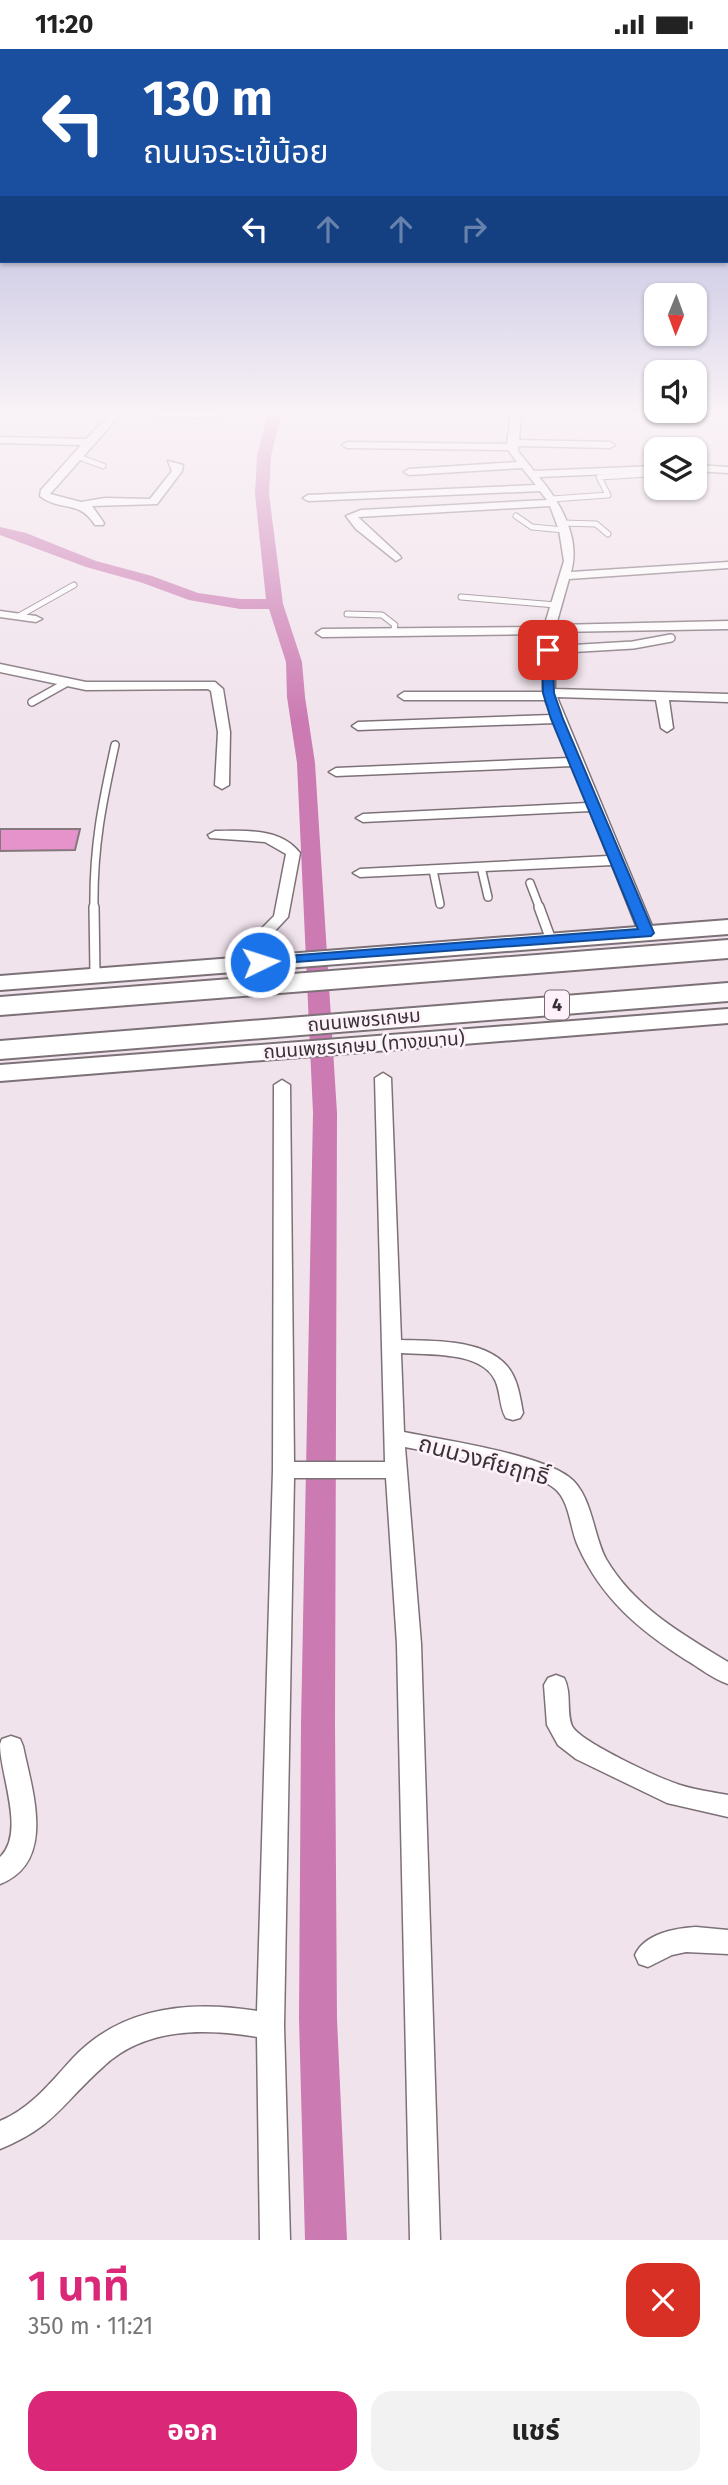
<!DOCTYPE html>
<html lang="th">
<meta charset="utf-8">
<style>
:root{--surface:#fff;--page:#f2f2f2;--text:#222;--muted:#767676;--accent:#db2777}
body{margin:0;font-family:"Fira Sans","Noto Sans Thai",sans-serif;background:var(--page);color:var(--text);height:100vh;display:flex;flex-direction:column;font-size:26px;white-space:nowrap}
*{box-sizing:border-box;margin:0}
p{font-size:23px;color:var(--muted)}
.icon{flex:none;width:38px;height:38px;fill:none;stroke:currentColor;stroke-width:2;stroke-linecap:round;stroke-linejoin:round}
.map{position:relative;height:2191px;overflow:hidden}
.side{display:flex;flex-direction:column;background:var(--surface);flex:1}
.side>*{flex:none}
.hud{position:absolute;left:0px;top:0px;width:728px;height:214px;box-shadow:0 2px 5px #0004;background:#1a4fa0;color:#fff;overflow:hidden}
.needle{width:46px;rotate:181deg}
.fabs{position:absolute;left:644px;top:234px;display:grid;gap:14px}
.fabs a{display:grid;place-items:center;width:63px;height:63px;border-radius:14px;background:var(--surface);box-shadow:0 2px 5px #0004;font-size:35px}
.pin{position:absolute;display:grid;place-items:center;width:60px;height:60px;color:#fff;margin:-30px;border-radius:14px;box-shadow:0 4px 10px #0006}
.me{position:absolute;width:77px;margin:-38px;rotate:86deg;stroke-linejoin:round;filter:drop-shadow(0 0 5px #0008)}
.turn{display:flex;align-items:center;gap:24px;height:147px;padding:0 28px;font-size:32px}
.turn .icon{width:91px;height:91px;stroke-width:2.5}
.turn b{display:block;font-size:49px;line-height:60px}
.lanes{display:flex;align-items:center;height:66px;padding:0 28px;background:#0003;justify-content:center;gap:35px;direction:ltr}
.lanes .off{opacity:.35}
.round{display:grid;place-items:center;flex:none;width:74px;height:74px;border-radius:21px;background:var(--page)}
.overview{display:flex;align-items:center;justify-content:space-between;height:119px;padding:0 28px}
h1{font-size:42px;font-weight:700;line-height:52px;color:var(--accent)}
.primary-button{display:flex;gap:14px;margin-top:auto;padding:14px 28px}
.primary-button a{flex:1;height:80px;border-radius:21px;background:var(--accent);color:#fff;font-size:28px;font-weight:700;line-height:80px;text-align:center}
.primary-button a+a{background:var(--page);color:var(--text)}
.status{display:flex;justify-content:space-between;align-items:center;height:49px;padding:0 35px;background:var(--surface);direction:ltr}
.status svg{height:19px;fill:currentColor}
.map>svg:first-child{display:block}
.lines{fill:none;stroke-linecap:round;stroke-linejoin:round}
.canal{fill:#cb7ab2;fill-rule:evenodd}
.building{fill:#e692cb;stroke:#84787f;stroke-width:2}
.lane-far2-casing{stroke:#7d7178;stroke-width:7}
.lane-far1-casing{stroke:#7d7178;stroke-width:10}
.lane-casing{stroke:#7d7178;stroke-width:12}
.street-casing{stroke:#7d7178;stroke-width:3}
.secondary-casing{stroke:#7d7178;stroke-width:4}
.highway-casing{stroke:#7d7178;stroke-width:4}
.lane-far2{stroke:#fff;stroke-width:5}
.lane-far1{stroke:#fff;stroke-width:7}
.lane{stroke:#fff;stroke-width:9}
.street{fill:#fff;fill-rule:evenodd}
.secondary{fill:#fff;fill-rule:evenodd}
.highway{fill:#fff;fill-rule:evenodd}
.route{fill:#1a73e8;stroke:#114b97;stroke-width:2}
.labels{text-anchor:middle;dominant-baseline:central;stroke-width:5;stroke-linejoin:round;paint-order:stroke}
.shield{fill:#fef1f9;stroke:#736b70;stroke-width:2}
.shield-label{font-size:18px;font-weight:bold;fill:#373235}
.street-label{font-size:19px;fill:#373235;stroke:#fef1f9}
.near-street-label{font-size:23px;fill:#373235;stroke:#fef1f9}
</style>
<div class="status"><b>11:20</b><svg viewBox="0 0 49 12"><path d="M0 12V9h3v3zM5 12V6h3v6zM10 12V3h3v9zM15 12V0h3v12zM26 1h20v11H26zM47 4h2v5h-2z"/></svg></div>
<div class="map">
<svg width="728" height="2191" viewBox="0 0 728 2191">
<rect width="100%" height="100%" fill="#f1e3ec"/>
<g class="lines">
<polygon class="canal" points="267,366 281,366 271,407 269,445 283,555 302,613 305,648 315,714 337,1064 335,1675 337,1970 347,2191 305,2191 299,1970 301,1675 313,1064 297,714 287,648 286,613 269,560 240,560 189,551 140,533 86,518 0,486 0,478 26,484 96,512 152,527 198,544 240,550 266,550 255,445 257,407"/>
</g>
<polygon class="building" points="0,780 80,780 75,801 0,802"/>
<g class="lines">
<defs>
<g id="lane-far2">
<polyline points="158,366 217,367"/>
<polyline points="76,407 103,417"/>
<polyline points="552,450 608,446 599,428 649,425"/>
<polyline points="516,467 532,478 564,481"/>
<polyline points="562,474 596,475 608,485"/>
<polyline points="461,548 556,556"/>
<polyline points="347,565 382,566 395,576 393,583"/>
<polyline points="19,567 74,536"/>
</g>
<g id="lane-far1">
<polyline points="548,601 633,596 671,589"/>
<polyline points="32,653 66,634"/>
<polyline points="481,818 488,848"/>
<polyline points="433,821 440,855"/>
<polyline points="530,834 540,860"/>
<path d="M94,860C93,799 102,755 115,696"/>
</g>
<g id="lane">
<polyline points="94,858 95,925"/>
<polyline points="539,858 551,891"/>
</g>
<g id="street">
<path d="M110,366H120L50,445L81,453L105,449L150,450L172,422L168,412L183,416L182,422L157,455L92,457L104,474L103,476H95C79,450 60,463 40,447L41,441L81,396L0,394V388L86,390Z"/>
<path d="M511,366H521L519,391L610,393L615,396L610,399L518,397V402L534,422L656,417V423L539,428C560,453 581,489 571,523L728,513V519L569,530L556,576L728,572V580L555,583V640L728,645V653L669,651L673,679L667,683L661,679L656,651L557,648L655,884L652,887L647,889L639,884L612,816L360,828L353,824L360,820L608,807L590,762L363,773L356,769L363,765L587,754L572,717L336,727L329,723L336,719L569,709L555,674L358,681L352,677L358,673L552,666L545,651H404L398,647L404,643H543V585L322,588L316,584L322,580L544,578L564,512L559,481L550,457L358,468L400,507L401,509L396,512L356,480L346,467L361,461L547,451L540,442L308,452L303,449L308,446L536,436L522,419L409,426L404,423L409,420L517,413L508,401L347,399L342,396L347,393L507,395Z"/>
<polygon points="695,416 728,418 728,424 695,422"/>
<polygon points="0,562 36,567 42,570 36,573 0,568"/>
<polygon points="0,615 86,633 215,633 223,640 230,683 229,736 222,740 215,736 218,683 211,642 208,640 86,641 0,623"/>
<path d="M215,782C244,782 280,778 300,804L288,868L273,884L265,916H255L252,913L258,883L274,867L286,805L265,793L210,789L208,786Z"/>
<path d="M383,1024L391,1029L401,1291C433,1292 484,1290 507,1317C518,1330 520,1348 523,1364L520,1369L513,1371L506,1369C499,1358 501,1343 495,1331C481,1302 428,1306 401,1304L404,1383C444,1391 539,1405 569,1428C592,1445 593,1486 606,1510C634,1558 682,1585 728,1613V1635C713,1630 700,1619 686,1611C639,1581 601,1549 578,1497C570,1480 570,1451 554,1439C523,1416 444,1406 405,1398L421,1595L440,2191H410L397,1595L386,1429H294L284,1977L290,2191H260L257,1988C203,1979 145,1979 104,2017C62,2054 56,2077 0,2100V2072C31,2059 51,2033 73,2009C121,1958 190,1951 257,1962L273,1421L274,1036L282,1031L290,1036L294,1413H385L375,1029Z"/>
<path d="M556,1626L564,1629C572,1644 566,1662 572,1677C580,1693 661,1730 680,1736C695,1741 712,1743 728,1746V1768L667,1754L576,1710L558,1696L547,1676L544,1636L548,1629Z"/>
<path d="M11,1687L20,1690L23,1697C32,1741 57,1813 0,1835V1808C26,1784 0,1726 0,1695L2,1690Z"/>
<path d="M696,1878L728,1881V1905L686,1903L672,1906L648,1918L639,1915L635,1906C644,1885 675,1879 696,1878Z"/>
</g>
<g id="secondary">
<polygon points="728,871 728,885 0,941 0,927"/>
<polygon points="728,960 728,974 0,1032 0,1016"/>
</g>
<g id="highway">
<polygon points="728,891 728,909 0,966 0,948"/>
<polygon points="728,934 728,952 0,1010 0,992"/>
</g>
</defs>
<use href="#lane-far2" class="lane-far2-casing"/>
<use href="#lane-far1" class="lane-far1-casing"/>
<use href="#lane" class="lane-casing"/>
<use href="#street" class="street-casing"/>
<use href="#secondary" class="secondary-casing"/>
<use href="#highway" class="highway-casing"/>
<use href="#lane-far2" class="lane-far2"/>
<use href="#lane-far1" class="lane-far1"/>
<use href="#lane" class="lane"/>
<use href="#street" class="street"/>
<use href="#secondary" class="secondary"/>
<use href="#highway" class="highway"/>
</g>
<linearGradient id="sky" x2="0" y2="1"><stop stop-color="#9c9dd2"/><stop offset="0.54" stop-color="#f9f2f6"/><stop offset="1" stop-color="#f9f2f6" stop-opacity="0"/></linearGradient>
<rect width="728" height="673" fill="url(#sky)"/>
<polygon class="route" points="548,598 553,601 554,644 563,670 654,884 651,887 255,916 253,913 260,909 638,880 551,670 543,644 542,601"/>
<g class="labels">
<rect class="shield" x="545" y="941.5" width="24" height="29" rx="5"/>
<g class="shield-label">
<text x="557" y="956">4</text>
</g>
<g class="street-label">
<text transform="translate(364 971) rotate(-5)">ถนนเพชรเกษม</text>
<text transform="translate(364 996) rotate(-4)">ถนนเพชรเกษม (ทางขนาน)</text>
</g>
<g class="near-street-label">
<text transform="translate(484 1411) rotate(15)">ถนนวงศ์ยฤทธิ์</text>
</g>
</g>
</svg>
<div class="fabs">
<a><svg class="needle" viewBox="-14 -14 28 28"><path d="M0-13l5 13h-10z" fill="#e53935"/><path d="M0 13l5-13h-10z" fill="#767676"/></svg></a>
<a><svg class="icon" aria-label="sound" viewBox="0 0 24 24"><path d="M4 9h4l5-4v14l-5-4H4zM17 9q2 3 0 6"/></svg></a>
<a><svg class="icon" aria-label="layers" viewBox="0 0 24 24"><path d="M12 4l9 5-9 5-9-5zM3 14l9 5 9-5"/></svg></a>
</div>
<div class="pin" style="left:548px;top:601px;background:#d93025"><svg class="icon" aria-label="arrive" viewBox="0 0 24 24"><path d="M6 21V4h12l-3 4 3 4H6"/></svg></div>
<svg class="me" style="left:260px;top:913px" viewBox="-20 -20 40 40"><circle r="17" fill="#1a73e8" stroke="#fff" stroke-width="3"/><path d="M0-11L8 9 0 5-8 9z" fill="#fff"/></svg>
<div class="hud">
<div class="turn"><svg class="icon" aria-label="left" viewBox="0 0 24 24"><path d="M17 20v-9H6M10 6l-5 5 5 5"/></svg><div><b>130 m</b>ถนนจระเข้น้อย</div></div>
<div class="lanes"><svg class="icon" aria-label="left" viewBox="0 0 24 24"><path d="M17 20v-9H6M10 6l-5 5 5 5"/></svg><svg class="icon off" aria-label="ahead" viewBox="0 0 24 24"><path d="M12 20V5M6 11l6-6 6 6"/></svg><svg class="icon off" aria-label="ahead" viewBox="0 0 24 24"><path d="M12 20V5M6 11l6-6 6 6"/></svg><svg class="icon off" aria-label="right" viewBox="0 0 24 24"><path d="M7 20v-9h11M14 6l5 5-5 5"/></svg></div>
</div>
</div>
<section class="side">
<div class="overview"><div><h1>1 นาที</h1><p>350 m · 11:21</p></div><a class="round" style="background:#d93025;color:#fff"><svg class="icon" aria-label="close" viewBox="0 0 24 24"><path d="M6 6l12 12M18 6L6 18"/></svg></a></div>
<div class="primary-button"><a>ออก</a><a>แชร์</a></div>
</section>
